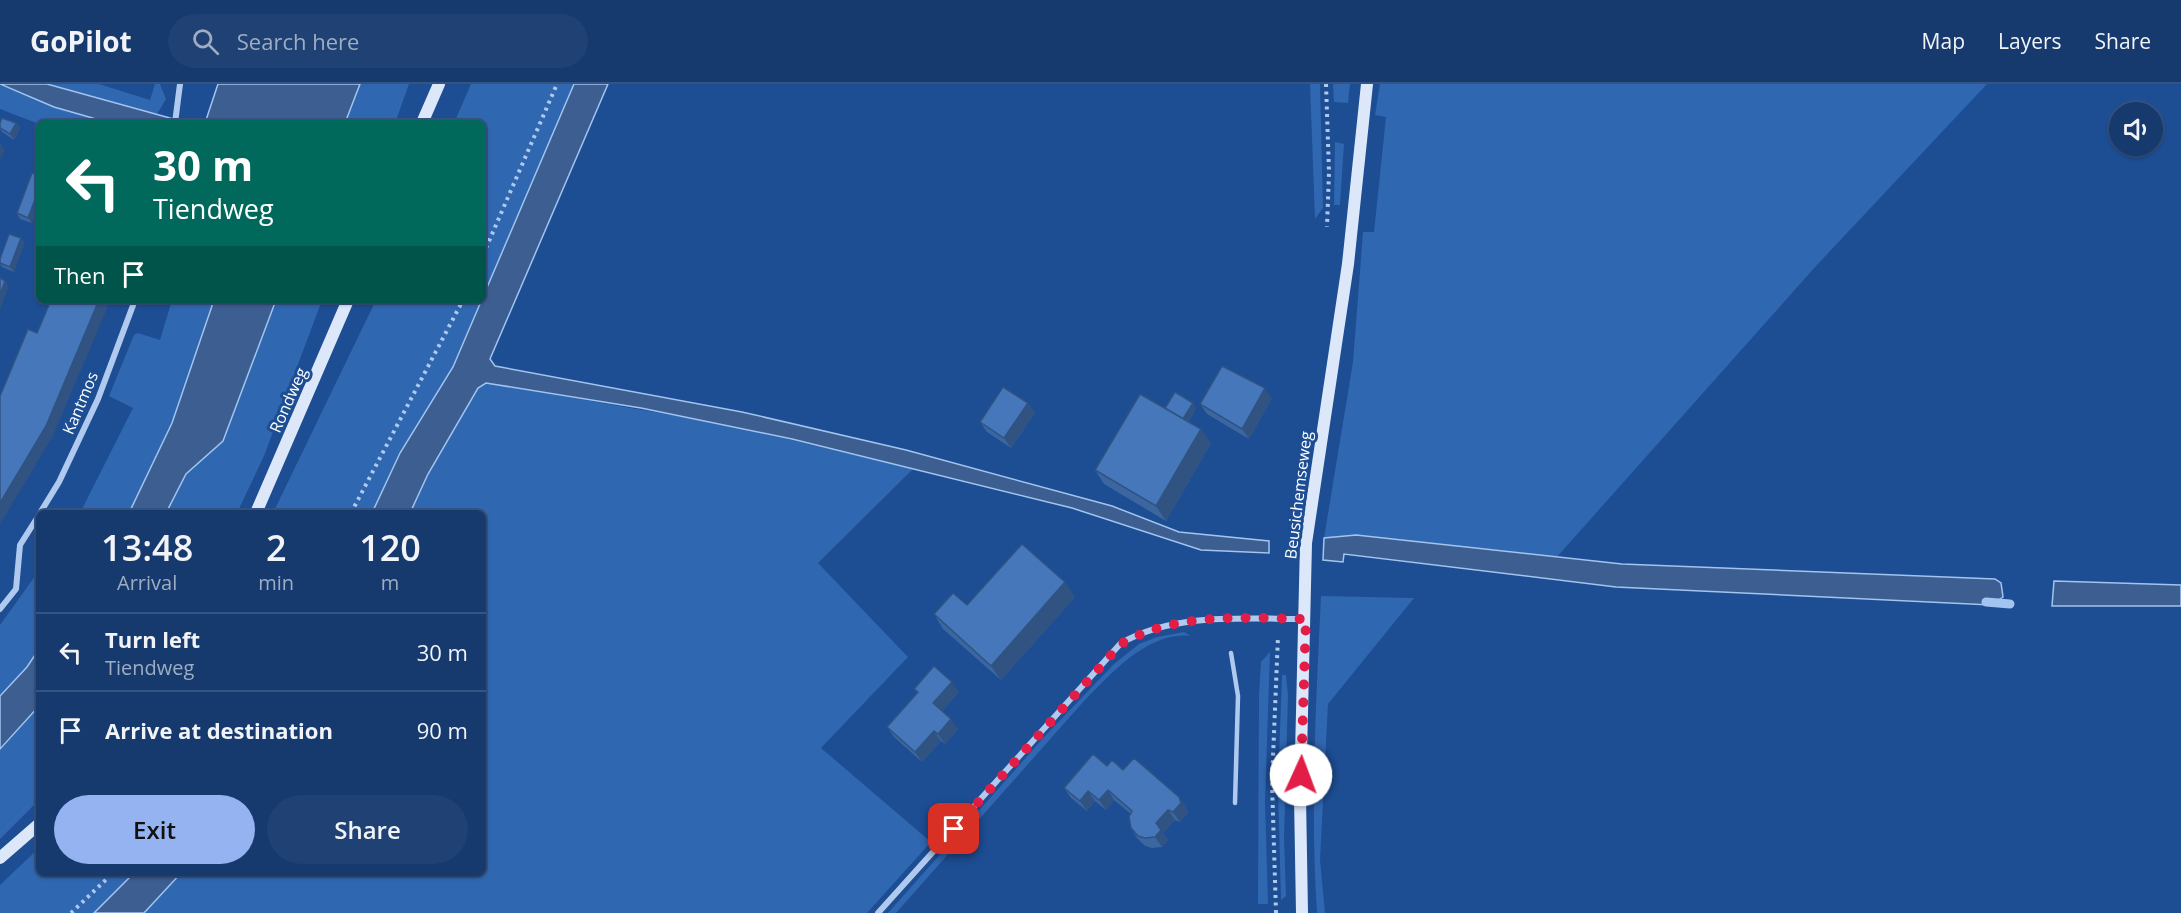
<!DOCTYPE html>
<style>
:root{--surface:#163a6e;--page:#1f4173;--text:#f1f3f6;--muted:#9eadc2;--line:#355481;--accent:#95b2f1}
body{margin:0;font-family:"Open Sans",sans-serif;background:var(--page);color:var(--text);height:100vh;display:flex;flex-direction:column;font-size:22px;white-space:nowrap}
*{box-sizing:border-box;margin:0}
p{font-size:20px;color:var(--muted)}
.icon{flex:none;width:33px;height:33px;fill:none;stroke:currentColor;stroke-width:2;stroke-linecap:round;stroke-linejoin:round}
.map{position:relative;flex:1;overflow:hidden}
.details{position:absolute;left:36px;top:426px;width:450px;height:366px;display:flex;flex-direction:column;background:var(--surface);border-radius:9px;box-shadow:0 2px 4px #0004,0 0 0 2px var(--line)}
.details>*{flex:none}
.banner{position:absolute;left:36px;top:36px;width:450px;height:183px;border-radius:9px;box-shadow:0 2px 4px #0004,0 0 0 2px var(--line);background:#00695c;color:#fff;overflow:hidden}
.buttons{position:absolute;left:2109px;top:18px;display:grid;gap:12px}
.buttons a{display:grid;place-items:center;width:54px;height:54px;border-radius:50%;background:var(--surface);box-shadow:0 2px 4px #0004,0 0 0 2px var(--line);font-size:30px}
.pin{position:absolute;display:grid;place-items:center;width:51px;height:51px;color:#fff;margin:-26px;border-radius:12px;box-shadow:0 3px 9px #0006}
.me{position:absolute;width:66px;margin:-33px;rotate:2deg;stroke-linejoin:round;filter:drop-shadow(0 0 4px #0008)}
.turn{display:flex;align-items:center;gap:21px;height:126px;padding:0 18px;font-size:27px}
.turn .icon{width:78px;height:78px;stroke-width:2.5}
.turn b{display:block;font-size:42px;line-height:51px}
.then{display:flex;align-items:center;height:57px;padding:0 18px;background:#0003;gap:12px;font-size:22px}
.eta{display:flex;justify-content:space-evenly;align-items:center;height:102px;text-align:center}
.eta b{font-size:36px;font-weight:600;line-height:42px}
.button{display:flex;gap:12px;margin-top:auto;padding:12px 18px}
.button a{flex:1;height:69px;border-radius:36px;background:var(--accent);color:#111;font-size:24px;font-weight:600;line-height:69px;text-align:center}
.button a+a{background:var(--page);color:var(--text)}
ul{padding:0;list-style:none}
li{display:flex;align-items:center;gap:18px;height:78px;padding:0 18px;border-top:2px solid var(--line)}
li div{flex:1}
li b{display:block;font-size:22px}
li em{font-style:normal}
header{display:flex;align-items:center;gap:36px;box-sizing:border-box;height:84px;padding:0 30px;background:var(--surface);border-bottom:2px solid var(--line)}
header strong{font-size:28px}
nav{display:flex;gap:33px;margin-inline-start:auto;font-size:21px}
.search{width:420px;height:54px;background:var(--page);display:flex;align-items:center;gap:15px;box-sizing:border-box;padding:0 21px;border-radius:33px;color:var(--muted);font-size:22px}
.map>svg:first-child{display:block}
.green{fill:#3067b1}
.water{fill:#3c5e91;stroke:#a2c4f0;stroke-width:1.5}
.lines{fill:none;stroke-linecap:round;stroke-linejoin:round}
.stream{stroke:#a2c4f0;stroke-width:9}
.path{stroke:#afcaee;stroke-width:4;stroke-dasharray:3 4.5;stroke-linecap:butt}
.lane{stroke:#afcaee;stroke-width:4.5}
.street{stroke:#afcaee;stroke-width:6}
.secondary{stroke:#dce8fa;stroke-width:12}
.wall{fill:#3b66a0}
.shaded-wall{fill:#305382}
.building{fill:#4577ba;stroke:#305382;stroke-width:1.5}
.route{stroke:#e11d48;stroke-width:10;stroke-dasharray:0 18}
.labels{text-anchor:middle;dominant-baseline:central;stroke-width:6;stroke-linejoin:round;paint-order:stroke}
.street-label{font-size:16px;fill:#fff;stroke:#1d4d93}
</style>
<header>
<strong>GoPilot</strong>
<div class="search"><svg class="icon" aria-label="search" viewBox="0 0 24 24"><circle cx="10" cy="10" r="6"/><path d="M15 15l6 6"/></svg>Search here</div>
<nav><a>Map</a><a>Layers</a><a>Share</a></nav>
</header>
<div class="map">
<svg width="2181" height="829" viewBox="0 0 2181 829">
<rect width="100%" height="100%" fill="#1d4d93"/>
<g class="green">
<polygon points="47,0 99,0 150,16 155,0 160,0 166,15 157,30"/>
<polygon points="360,0 409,0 395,39 345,39"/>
<polygon points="471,0 574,0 483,213 483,39 454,39"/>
<polygon points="1310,0 1320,0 1323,124 1315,135"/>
<polygon points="1333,0 1350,0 1348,19 1334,18"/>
<polygon points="1380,0 1987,0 1816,182 1556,474 1356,451 1324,454 1353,278 1363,148 1374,148 1386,33 1375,31"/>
<polygon points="0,1 54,23 110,39 39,40 0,25"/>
<polygon points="1335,58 1344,60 1340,121 1334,121"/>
<polygon points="172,216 214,216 172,339 129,429 80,429 133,324 109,312 134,251 138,249 160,256"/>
<polygon points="276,216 322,216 264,372 237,429 166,429 186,390 223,357"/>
<polygon points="376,216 482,216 453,283 400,369 372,429 273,429"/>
<polygon points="486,299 729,341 913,385 818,479 908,573 821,664 931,758 867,829 144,829 181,789 483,789 483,429 410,429 428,390 478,304"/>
<polygon points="38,488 39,565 27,583 0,612 0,541"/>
<path d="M1321,512L1414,514L1328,620L1320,776L1325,829H1317C1310,723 1316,618 1321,512Z"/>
<path d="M1184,548L1191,552C1148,547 1111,590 1084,617L896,829H888L1045,652L1114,580L1139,560L1157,553Z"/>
<polygon points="1270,568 1265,717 1268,820 1258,820 1259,612 1261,578"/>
<polygon points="1282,591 1286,591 1288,611 1284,755 1286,812 1281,816 1278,702"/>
<polygon points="39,622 39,716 0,755 0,665"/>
<polygon points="39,764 39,789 134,789 94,829 0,829 0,801"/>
</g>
<g class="water">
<polygon points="0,0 47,0 188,39 110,39 54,23"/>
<polygon points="218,0 360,0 345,39 205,39"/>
<polygon points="574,0 608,0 490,275 495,282 742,328 906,366 1112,422 1179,448 1269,457 1269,469 1201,466 1072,424 792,355 641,324 486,299 478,304 428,390 410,429 372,429 400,369 453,283"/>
<polygon points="214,216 276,216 223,357 186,390 166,429 129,429 172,339"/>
<polygon points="1356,451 1622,480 1995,495 2001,499 2003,513 1991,521 1616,503 1344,470 1343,478 1323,476 1324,454"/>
<polygon points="2054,497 2181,501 2181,522 2052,522"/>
<polygon points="39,565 39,622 0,665 0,612 27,583"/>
<polygon points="134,789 181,789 144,829 94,829"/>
</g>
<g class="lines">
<polyline class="stream" points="1986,518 2010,520"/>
<g class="path">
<polyline points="1326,0 1329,88 1327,143"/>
<polyline points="483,171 557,0"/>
<polyline points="351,429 463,216"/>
<polyline points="71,829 113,789"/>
<polyline points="1276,829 1272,698 1278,552"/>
</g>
<polyline class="lane" points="1231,569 1238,612 1235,719"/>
<g class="street">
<polyline points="175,39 180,0"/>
<polyline points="40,429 59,398 98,315 135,216"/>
<polyline points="0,525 16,505 20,461 39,431"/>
<path d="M878,829L1121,559C1176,528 1244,535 1305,535"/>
</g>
<g class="secondary">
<polyline points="422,39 439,0"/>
<polyline points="256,429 348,216"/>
<polyline points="0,774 39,740"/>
<polyline points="1302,829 1300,713 1306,459 1348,180 1367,0"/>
</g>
</g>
<g class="wall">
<polygon points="0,39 16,39 20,44 14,56 2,48 0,45"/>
<polygon points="39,91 39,120 32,139 20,135 17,129"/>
<polygon points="21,154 24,159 14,188 2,183 0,180 0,175"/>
<polygon points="1272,314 1249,355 1207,330 1200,320"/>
<polygon points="1028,319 1035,329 1011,364 987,348 980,338"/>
<polygon points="1165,324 1196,324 1188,338 1211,359 1166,437 1104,400 1095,386"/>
<polygon points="1075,513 1001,596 943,545 934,530 967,521"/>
<polygon points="914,605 959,608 942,627 958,645 945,660 941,657 922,678 894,653 887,643 917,609"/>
<polygon points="1107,682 1123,686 1179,713 1186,723 1188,729 1180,738 1175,736 1163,749 1168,756 1162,763 1152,764 1145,762 1137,754 1131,744 1131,730 1114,716 1106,726 1095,717 1087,727 1071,714 1064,704"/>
</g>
<g class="shaded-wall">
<polygon points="16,39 20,44 14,56 10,50"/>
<polygon points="0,59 5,66 0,75"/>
<polygon points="39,105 39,120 32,139 28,134"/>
<polygon points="21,154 24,159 14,188 10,183"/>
<polygon points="5,197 9,202 0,226 0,211"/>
<polygon points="99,216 109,216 106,227 53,352 0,440 0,419"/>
<polygon points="1265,304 1272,314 1249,355 1242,345"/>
<polygon points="1028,319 1035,329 1011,364 1004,354"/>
<polygon points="1193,319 1196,324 1185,342 1182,337"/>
<polygon points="1201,345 1211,359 1166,437 1156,422"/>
<polygon points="1065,498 1075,513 1001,596 991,582"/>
<polygon points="952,598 959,608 940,629 933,619"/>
<polygon points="951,635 958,645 945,660 938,650"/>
<polygon points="934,647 941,657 922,678 915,668"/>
<polygon points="1108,706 1114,716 1106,726 1099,716"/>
<polygon points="1088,707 1095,717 1087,727 1080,717"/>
<polygon points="1179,713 1186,723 1188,729 1180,738 1173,728"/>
<polygon points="1168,726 1175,736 1163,749 1168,756 1162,763 1155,753 1156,739"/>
</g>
<g class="building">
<polygon points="2,34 16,39 10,50 0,44 0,39"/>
<polygon points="32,89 39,91 39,105 28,134 17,129"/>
<polygon points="9,150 21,154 10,183 0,179 0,175"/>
<polygon points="0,194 5,197 0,211"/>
<polygon points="51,216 99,216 46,342 0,419 0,312 28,245 37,249"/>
<polygon points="1222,282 1265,304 1242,345 1200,320"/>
<polygon points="1003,303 1028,319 1004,354 980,338"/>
<polygon points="1175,308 1193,319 1183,335 1165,324"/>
<polygon points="1140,310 1201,345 1156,422 1095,386"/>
<polygon points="1022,460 1065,498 991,582 934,530 953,509 967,521"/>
<polygon points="934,582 952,598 933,619 951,635 938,650 934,647 915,668 887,643 918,608 914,605"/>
<polygon points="1093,670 1107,682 1112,676 1123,686 1134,674 1179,713 1181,719 1173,728 1168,726 1156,739 1161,746 1155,753 1145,754 1138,752 1131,744 1129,733 1132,727 1108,706 1099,716 1088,707 1080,717 1064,704"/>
</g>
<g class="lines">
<path class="route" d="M954,745L1121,560C1176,528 1244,534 1306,535L1301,691"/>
</g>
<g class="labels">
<g class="street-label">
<text transform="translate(288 316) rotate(-66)">Rondweg</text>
<text transform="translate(80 319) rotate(-67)">Kantmos</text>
<text transform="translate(1298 411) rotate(-83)">Beusichemseweg</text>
</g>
</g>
</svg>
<div class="buttons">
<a><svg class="icon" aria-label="sound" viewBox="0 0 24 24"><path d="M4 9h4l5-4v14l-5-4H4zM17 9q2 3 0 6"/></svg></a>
</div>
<div class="pin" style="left:954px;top:745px;background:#d93025"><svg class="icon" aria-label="arrive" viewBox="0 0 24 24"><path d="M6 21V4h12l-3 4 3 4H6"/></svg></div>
<svg class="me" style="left:1301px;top:691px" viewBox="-20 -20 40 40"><circle r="19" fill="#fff"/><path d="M0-13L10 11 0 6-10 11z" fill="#e11d48"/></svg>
<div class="banner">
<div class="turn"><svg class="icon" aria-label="left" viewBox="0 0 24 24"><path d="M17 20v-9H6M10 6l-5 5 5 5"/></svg><div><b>30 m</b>Tiendweg</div></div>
<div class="then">Then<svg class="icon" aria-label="arrive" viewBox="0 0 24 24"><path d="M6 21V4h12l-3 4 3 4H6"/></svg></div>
</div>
<section class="details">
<div class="eta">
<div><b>13:48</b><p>Arrival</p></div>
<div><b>2</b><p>min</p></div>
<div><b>120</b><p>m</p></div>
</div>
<ul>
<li><svg class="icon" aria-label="left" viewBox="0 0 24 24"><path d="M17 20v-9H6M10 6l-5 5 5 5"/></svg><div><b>Turn left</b><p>Tiendweg</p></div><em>30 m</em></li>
<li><svg class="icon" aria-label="arrive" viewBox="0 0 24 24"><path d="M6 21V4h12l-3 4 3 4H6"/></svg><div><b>Arrive at destination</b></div><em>90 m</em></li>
</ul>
<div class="button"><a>Exit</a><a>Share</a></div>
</section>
</div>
